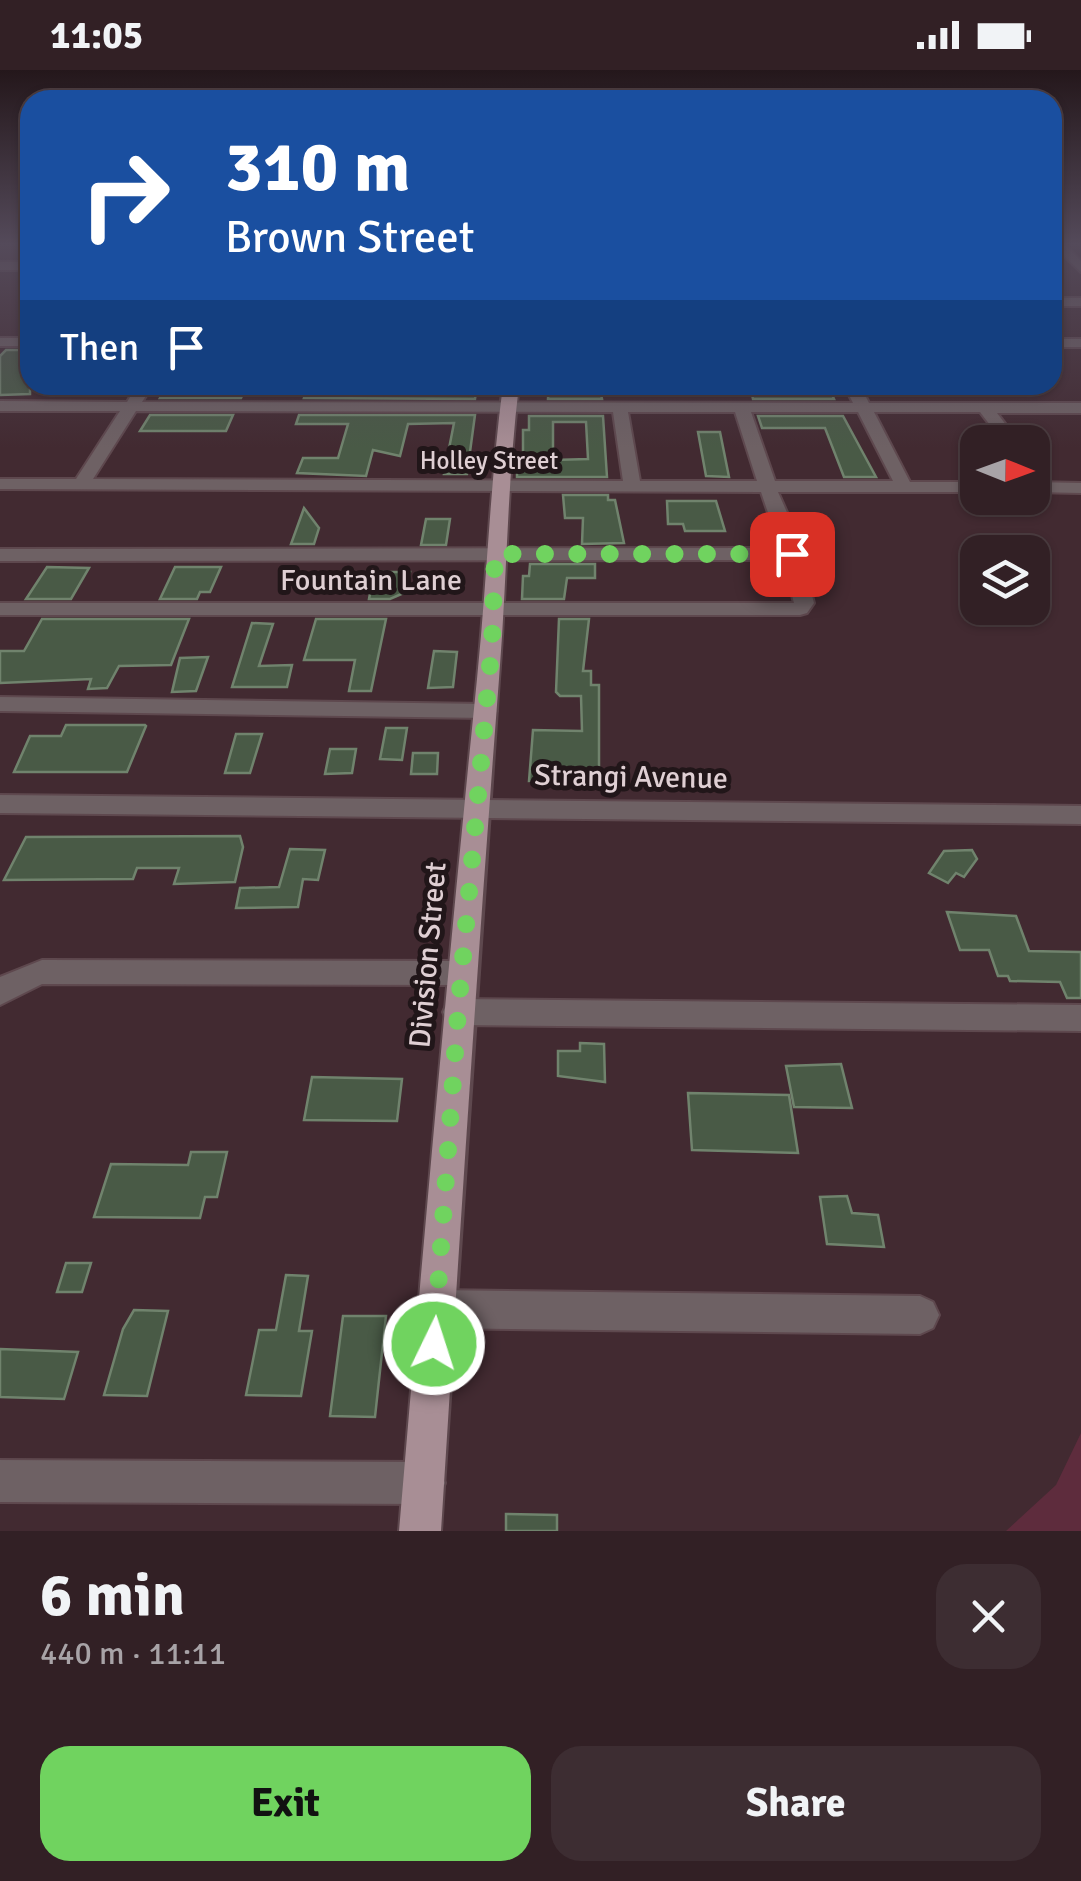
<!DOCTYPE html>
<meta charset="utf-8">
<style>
:root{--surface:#322025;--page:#3d2d32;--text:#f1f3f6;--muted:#a8a3a7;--line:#4d3e42;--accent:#70d35f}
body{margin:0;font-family:Signika,sans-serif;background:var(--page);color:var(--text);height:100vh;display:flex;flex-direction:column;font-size:38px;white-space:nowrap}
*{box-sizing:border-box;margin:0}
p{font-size:32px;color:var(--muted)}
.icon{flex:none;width:55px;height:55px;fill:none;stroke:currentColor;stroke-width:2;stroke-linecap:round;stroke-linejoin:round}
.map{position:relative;height:1461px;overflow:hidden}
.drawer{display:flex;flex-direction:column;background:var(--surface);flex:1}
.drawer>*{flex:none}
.top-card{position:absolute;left:20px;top:20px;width:1042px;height:305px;border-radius:30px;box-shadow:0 2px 8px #0004,0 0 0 2px var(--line);background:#1a4fa0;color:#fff;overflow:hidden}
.needle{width:65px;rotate:91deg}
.fabs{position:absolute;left:960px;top:355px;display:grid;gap:20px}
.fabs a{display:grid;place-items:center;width:90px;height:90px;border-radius:20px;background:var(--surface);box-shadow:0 2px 8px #0004,0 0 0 2px var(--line);font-size:50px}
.pin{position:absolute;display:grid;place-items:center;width:85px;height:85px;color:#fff;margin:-42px;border-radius:20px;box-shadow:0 5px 15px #0006}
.me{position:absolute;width:110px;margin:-55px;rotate:4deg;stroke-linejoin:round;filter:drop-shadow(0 0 8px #0008)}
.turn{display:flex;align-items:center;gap:35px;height:210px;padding:0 40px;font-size:45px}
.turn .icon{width:130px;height:130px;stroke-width:2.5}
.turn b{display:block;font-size:70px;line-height:85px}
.then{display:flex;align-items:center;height:95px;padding:0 40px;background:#0003;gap:20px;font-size:38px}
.round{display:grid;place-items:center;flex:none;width:105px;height:105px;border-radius:30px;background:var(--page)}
.headline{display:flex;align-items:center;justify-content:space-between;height:170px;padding:0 40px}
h1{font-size:60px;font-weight:700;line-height:75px}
.cta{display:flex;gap:20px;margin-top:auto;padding:20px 40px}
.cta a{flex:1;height:115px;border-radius:30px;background:var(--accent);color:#111;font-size:40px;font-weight:700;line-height:115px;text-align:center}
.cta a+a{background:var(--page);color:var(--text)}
.status{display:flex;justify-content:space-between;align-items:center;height:70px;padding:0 50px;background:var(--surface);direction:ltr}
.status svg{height:28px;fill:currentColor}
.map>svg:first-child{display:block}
.green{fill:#5e2c3d}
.building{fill:#495a46;stroke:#70836d;stroke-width:2.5;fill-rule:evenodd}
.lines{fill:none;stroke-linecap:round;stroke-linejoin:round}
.minor-casing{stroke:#5e484e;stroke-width:4}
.major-casing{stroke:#5e484e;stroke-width:4}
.minor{fill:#6e6164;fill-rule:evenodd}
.major{fill:#a88e95;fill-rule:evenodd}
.route{stroke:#70d35f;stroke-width:18;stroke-dasharray:0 32.4}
.labels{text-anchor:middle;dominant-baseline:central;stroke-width:10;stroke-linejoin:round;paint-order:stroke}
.far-street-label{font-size:25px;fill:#dfcfd3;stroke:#211619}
.street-label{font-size:30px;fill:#dfcfd3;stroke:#211619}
</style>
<div class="status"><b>11:05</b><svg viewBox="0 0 49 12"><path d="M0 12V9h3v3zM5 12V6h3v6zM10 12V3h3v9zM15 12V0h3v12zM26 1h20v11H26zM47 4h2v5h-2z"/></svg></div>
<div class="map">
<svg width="1081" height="1461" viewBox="0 0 1081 1461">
<rect width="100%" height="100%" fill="#422a31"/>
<polygon class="green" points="1081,1363 1081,1461 1006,1461 1056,1415"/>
<g class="building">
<polygon points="6,280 30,280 30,324 0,325 0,286"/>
<polygon points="309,315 441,315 439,322 476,322 475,329 304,328"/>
<polygon points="549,315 577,315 577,324 601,324 602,329 548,329"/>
<polygon points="758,315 828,315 834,329 753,329 750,316"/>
<polygon points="167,316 241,316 246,318 241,328 160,328"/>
<polygon points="150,345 233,345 226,361 140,361"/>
<polygon points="299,345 475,345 467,404 444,404 454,353 408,354 400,386 373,380 366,406 297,403 303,388 338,388 348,354 296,354"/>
<path d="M529,346H603L607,407H517V390H523V360H529ZM553,352H586L588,389L553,390Z"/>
<polygon points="758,346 843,346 876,407 844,407 825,358 762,358"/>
<polygon points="698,362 720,362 729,407 706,406"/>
<polygon points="563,425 608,425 608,430 615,430 624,473 582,474 583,448 565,448"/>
<polygon points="667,431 716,431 725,461 685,461 683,454 668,454"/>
<polygon points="304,438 319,458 314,474 291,474"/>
<polygon points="426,449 450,449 446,475 421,475"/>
<polygon points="530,494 595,494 595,508 567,508 564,529 522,529 523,506 529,506"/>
<polygon points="47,497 89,498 71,529 26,529"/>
<polygon points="175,497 221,497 210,522 200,522 197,529 160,529"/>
<polygon points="374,502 410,502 406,522 390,529 369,529"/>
<polygon points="42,549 189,549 171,595 119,596 107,618 88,619 91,609 0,613 0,581 24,581"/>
<polygon points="316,549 386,549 371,621 349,621 355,590 304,590"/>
<polygon points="559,549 589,549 583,601 591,601 591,615 599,615 599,707 529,711 533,660 582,661 581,626 560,626 556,622"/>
<polygon points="252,553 273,554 259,596 292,595 287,617 232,617"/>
<polygon points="434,581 457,582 453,617 428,618"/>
<polygon points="208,587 196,621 172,622 180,588"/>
<polygon points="66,655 145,655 146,656 127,702 14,702 30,666 61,666"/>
<polygon points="386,658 407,658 402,690 380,689"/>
<polygon points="236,664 262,664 250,703 225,703"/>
<polygon points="330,679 356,679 352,703 325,704"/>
<polygon points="413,683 438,683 437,704 411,704"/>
<polygon points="240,766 243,777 235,812 174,814 179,798 137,798 133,809 4,810 26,767"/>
<polygon points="290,779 325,780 318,810 303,809 298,837 236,838 240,818 279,817"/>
<polygon points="972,780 977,789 964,807 956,803 948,813 929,803 944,781"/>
<polygon points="947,842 1016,846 1029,881 1081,882 1081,928 1067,928 1060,912 1010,911 1008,906 998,906 989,880 960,880"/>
<polygon points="580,973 604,974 605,1012 558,1006 558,981 580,981"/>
<polygon points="841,994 852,1038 794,1037 786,996"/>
<polygon points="312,1007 402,1009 397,1051 304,1050"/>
<polygon points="688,1023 789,1025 798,1083 692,1080"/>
<polygon points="191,1082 227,1082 217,1127 205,1127 200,1148 94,1147 111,1094 188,1095"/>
<polygon points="847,1126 852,1143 878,1145 884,1177 827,1174 820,1127"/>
<polygon points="66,1193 91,1193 82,1222 57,1222"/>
<polygon points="286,1205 308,1206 299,1261 312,1261 301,1326 246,1325 259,1260 276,1260"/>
<polygon points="134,1240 168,1241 147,1326 104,1325 123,1259"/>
<polygon points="343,1246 386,1246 375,1347 330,1346"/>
<polygon points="0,1279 78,1282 64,1329 0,1327"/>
<polygon points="506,1444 557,1445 557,1461 506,1461"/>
</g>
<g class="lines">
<defs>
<g id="minor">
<polygon points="1052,174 1064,174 1081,191 1081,202"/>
<rect x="0" y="192" width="30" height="8"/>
<rect x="1052" y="228" width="29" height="8"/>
<rect x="0" y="268" width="30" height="8"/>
<rect x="1052" y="269" width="29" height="8"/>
<path d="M137,315H153L142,332L853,333L844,315H860L869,333H1081V343H997L1019,372H1003L980,342H874L910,412H978V422H778L793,456L814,533L807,543L800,545H0V533H794L783,490L0,491V479L780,478L761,422L0,419V409H76L120,341H0V331L127,332ZM136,341L613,342L623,411L93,409ZM628,342H735L757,411H640ZM751,342H858L893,411H775Z"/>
<polygon points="1032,412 1081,413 1081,423 1032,422"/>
<polygon points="0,627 486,634 497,641 486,648 0,641"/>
<polygon points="0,725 1081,736 1081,754 0,743"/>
<polygon points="42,890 461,891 471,895 476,903 471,911 461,915 42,914 0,935 0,907"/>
<polygon points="458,929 1081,935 1081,961 458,955 447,951 443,942 447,933"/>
<polygon points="436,1220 920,1226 933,1232 939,1245 933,1258 920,1264 436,1258 423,1252 417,1239 423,1226"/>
<polygon points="0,1390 424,1392 439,1398 445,1413 439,1428 424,1434 0,1432"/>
</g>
<path id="major" d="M503,315H519C507,413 507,511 499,609C477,893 459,1177 441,1461H399C423,1177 448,893 477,609C487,511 490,413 503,315Z"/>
</defs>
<use href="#minor" class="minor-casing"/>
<use href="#major" class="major-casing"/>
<use href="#minor" class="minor"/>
<use href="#major" class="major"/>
</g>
<linearGradient id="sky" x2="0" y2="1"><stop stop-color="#24171b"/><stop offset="0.46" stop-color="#544a5a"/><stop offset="1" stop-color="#544a5a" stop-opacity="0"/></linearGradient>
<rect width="1081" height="378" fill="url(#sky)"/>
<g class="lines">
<polyline class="route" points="434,1274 458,942 492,574 495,484 792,484"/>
</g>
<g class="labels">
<g class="far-street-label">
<text x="489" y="390">Holley Street</text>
</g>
<g class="street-label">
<text x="371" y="510">Fountain Lane</text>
<text transform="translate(631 707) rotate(1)">Strangi Avenue</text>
<text transform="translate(428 885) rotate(-85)">Division Street</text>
</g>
</g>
</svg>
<div class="fabs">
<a><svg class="needle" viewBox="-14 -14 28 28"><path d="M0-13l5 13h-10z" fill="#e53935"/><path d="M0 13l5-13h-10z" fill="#a8a3a7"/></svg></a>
<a><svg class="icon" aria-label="layers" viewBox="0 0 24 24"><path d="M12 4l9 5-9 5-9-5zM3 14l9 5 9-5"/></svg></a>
</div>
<div class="pin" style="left:792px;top:484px;background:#d93025"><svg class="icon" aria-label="arrive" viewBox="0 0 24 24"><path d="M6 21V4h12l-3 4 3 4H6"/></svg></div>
<svg class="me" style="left:434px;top:1274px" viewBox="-20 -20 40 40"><circle r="17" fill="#70d35f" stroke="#fff" stroke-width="3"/><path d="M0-11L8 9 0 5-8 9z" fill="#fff"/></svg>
<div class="top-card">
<div class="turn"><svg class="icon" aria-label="right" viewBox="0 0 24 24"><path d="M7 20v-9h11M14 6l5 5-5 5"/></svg><div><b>310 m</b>Brown Street</div></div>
<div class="then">Then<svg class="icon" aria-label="arrive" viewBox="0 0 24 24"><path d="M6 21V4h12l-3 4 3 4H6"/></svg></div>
</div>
</div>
<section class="drawer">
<div class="headline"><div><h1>6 min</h1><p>440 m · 11:11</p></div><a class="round"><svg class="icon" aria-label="close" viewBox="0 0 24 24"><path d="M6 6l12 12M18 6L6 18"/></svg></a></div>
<div class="cta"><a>Exit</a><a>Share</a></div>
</section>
